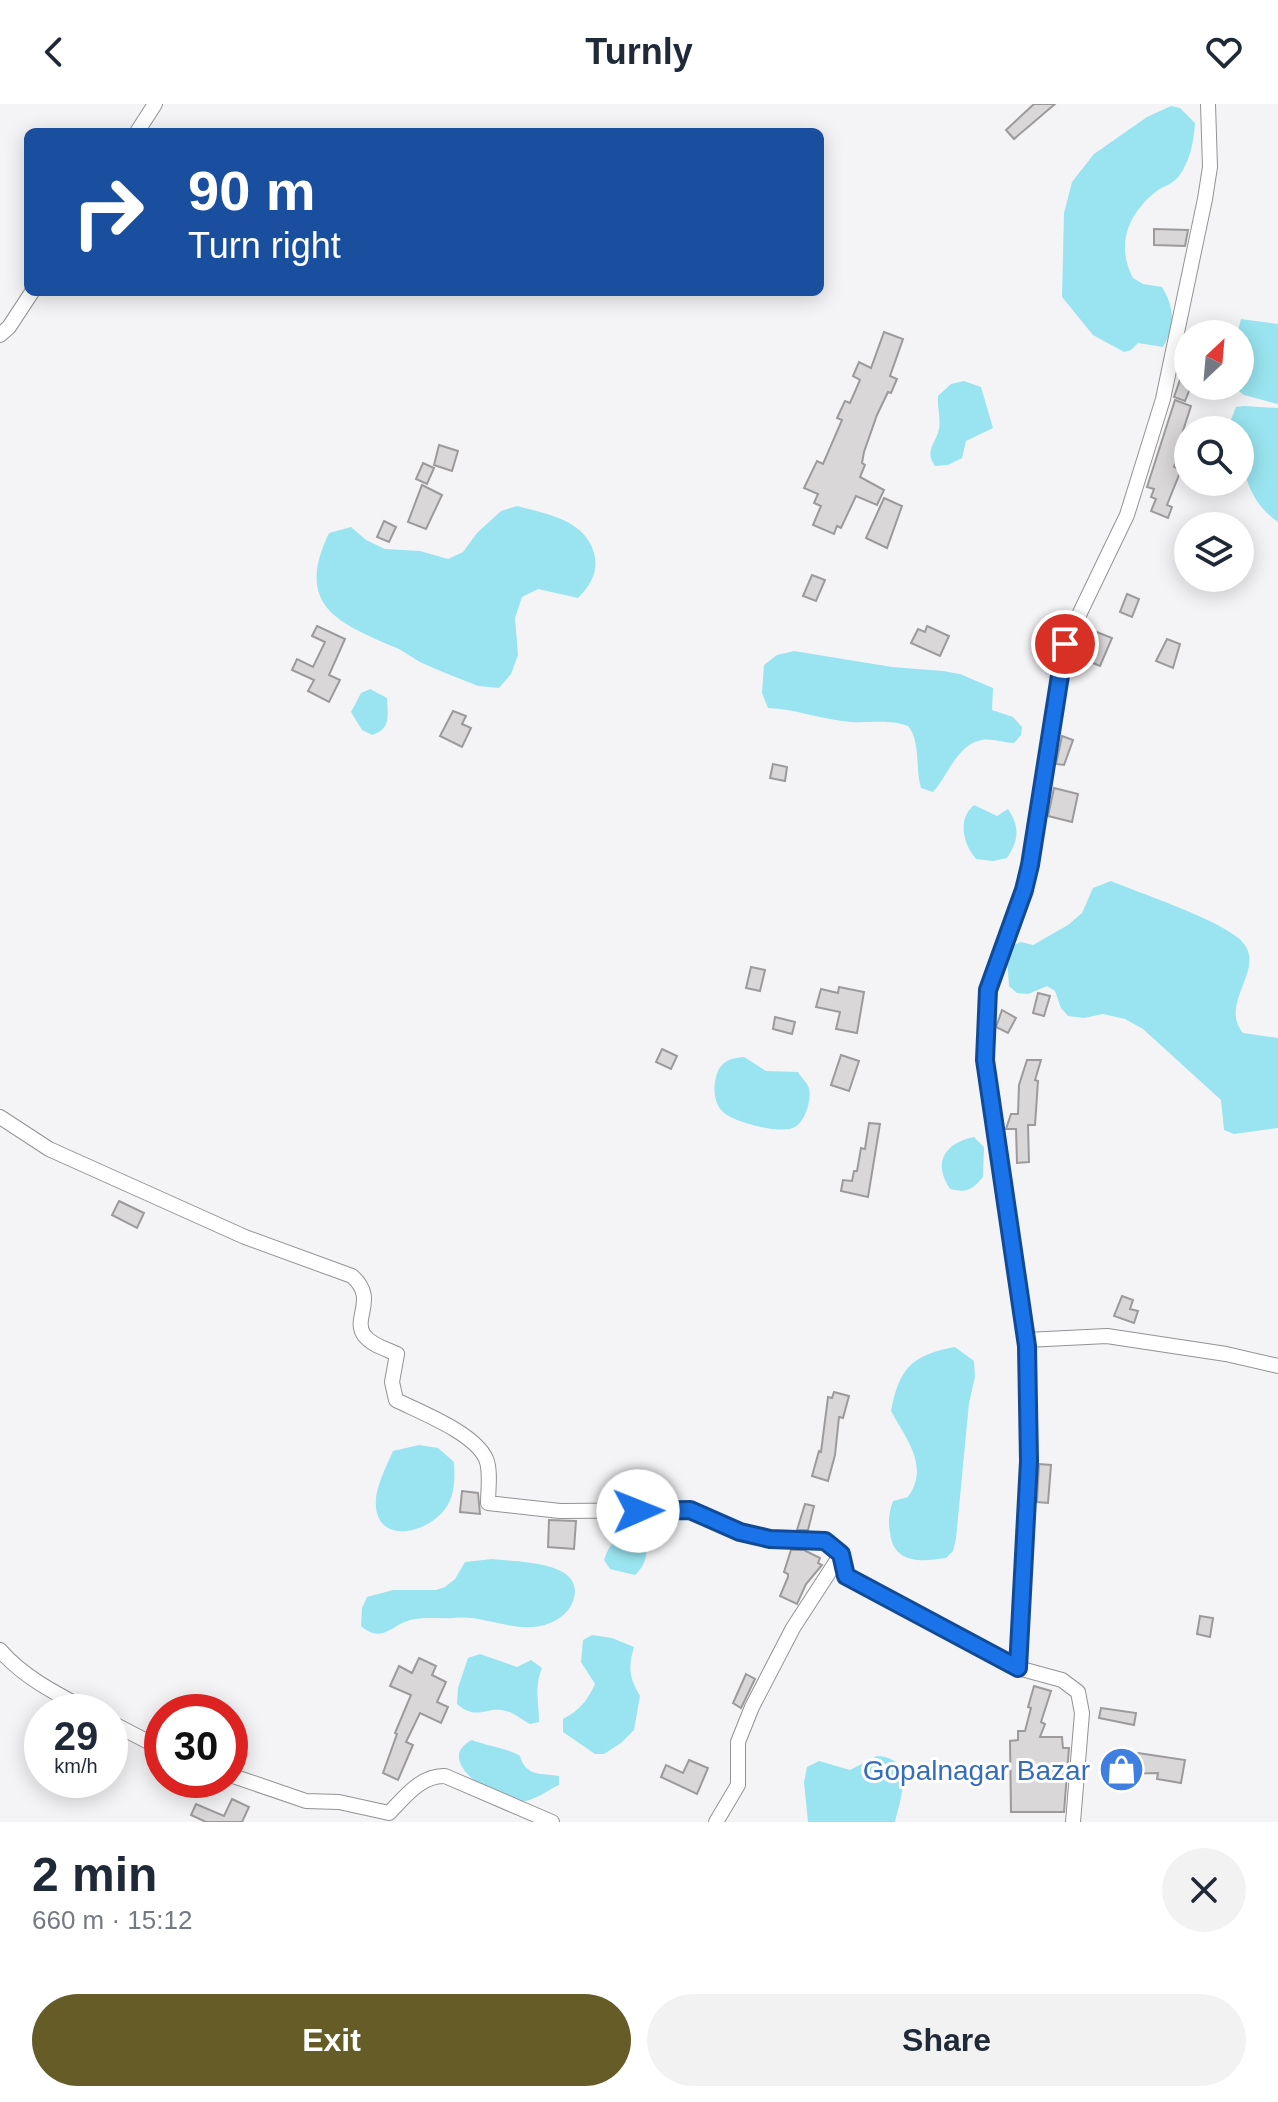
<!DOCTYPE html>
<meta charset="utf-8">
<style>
:root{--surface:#fff;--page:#f2f2f3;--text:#1f2937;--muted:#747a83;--accent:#665c28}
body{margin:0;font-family:Arial,sans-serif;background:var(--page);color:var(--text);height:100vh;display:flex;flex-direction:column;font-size:30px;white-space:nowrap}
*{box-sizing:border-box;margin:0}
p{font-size:26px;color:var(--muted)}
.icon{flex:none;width:44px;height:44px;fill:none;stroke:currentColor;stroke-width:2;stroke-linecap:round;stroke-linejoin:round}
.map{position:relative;height:1718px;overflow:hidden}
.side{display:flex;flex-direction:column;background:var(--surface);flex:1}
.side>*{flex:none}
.top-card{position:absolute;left:24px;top:24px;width:800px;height:168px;border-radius:12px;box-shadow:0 4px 20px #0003;background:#1a4fa0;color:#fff;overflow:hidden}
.needle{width:52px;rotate:26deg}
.buttons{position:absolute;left:1174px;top:216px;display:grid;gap:16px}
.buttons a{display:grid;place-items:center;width:80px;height:80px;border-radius:50%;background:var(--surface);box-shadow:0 4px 20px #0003;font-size:40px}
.speed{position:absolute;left:24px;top:1590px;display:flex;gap:16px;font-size:40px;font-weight:700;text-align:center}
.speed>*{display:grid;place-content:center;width:104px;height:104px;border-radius:50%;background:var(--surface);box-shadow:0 4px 20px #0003;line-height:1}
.speed small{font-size:20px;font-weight:400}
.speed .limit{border:12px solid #d22;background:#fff;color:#111}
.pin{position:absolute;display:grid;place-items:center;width:68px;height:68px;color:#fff;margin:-34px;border:4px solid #fff;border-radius:50%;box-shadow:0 2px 8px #0007}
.me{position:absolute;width:88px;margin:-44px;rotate:89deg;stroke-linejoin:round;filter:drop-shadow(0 0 6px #0008)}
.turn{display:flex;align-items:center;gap:28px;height:168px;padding:0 32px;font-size:36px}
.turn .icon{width:104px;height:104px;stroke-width:2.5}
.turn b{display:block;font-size:56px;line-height:68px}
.round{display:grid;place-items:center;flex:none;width:84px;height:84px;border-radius:42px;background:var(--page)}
.overview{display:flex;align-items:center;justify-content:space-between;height:136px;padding:0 32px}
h1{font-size:48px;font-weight:700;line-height:60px}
.cta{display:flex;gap:16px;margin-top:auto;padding:16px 32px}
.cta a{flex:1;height:92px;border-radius:48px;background:var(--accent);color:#fff;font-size:32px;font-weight:700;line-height:92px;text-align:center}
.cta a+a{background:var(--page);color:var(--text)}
header{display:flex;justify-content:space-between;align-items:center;height:104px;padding:0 32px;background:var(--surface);font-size:36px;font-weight:700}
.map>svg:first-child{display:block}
.water{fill:#99e4f0}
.building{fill:#dad7d8;stroke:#9d9a9b;stroke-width:2}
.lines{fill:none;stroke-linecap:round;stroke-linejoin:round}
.street-casing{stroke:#939395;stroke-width:16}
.street{stroke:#fff;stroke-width:14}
.route-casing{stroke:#114b97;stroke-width:20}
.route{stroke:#1a73e8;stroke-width:14}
.labels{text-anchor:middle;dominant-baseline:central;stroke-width:6;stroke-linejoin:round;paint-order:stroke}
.shop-label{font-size:28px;fill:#366cbe;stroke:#fff;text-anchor:end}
</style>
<header><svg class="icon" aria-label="back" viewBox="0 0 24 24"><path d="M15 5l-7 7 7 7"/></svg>Turnly<svg class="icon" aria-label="heart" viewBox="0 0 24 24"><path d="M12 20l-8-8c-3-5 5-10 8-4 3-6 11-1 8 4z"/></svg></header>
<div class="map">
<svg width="1278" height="1718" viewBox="0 0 1278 1718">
<rect width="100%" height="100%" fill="#f4f4f7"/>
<g class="water">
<path d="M1171,2L1180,4L1195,19C1194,37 1190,57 1179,72C1174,79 1165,82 1158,86C1129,108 1115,140 1133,174L1143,180L1162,183C1175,204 1175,221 1163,243L1138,239L1131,246L1124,248L1093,231L1062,193L1064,109L1072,78L1094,50L1147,13Z"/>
<polygon points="1241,215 1278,220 1278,300 1244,291 1232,282 1240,282 1240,230 1237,230"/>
<path d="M964,277L981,283L993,324L966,337L962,354L948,361L935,362C924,346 936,340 939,325C941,315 937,303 938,292L951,280Z"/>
<path d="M1244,302L1278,304V418C1247,397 1240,361 1240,326H1232L1230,318L1236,303Z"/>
<path d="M517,402C547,410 585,416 594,449C599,467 591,481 578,494L538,485L522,493L515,514L518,551L511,570L499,584L478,582C459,574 439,567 420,558C413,554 406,549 399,545C341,520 293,504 329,429L351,423L366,436L385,445L420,447L448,455L463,448L477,429L501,407Z"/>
<path d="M794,547L892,563L943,567L960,570L993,584L992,606L1013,613L1022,623L1021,631L1014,639C1004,639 991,634 982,636C957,640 948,672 933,688L921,684C915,665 921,637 908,622C888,615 872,619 851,618C823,616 796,605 768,604L762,589L764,561L777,551Z"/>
<path d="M370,585L387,594C388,612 391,625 372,631L362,626L351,608L361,589Z"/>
<path d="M974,701L997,712L1008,705C1020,723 1019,736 1007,754L993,757L976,755C963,740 957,715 974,701Z"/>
<path d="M1111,777C1139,789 1231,819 1245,841C1263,868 1219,900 1243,929L1278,934V1024L1234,1030L1224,1026L1221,996L1143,925L1125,915L1103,910L1084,914L1068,912L1061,904L1055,887L1047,882L1028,890L1017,889L1009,882L1007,855L1013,841L1021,838L1033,841L1068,821L1082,809L1093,784Z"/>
<path d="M744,953L766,967L798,968C801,973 807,979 809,984C812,995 805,1018 795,1023C782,1031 733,1018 723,1008C714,1000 713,984 716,973C720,958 729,954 744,953Z"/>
<path d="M974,1033L984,1043L983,1073C972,1086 967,1089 950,1085C932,1058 945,1039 974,1033Z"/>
<path d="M955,1243L974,1257L975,1273L969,1299L956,1435L953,1447L946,1454C921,1458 894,1460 890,1429C888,1417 889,1408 893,1397L908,1393C930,1362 906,1335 891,1307C899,1265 911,1251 955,1243Z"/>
<path d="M419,1341L438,1344L454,1358C455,1374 455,1392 445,1405C425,1432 372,1441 376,1394C378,1378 387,1361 393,1347Z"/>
<path d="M632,1431L644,1435C649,1448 646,1461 635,1471L610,1465L604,1456C609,1441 615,1433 632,1431Z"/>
<path d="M492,1455C515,1458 584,1456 574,1494C571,1506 561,1515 550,1519C518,1532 485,1510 453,1514C441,1515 428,1513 416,1515C393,1517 384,1542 361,1522L362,1504L367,1493L393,1486H436L445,1483L455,1475L465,1458Z"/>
<path d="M592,1531L612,1534L634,1543C628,1563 629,1573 640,1592L634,1626L621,1639L604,1650H595L563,1628V1615C580,1606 587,1597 595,1580L581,1558L583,1536Z"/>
<path d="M480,1550L517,1563L531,1556L542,1564C534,1584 539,1598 539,1618L530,1620C522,1616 514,1609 506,1607C486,1601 478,1618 457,1600L458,1584L468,1554Z"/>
<path d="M472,1636C487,1642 507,1644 520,1652C526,1673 541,1669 559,1672V1681C548,1686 537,1695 525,1697C500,1700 430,1657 472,1636Z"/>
<path d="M877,1652C916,1654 901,1692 895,1718H808L804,1678L807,1663L819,1657L850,1666Z"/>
</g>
<g class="building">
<polygon points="1034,0 1055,0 1014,35 1006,26"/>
<polygon points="1154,125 1188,126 1185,142 1154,141"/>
<polygon points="884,228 903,235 890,272 897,275 891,289 888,288 877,311 864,348 862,359 865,361 860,373 884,386 877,401 856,392 841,424 837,422 834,430 813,421 821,402 814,399 818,390 804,384 817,357 823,360 842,316 837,314 845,297 850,299 860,276 853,272 859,258 871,264"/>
<polygon points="1187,256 1188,282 1191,282 1185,297 1174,293"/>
<polygon points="1175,296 1191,302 1180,336 1183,337 1174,363 1181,366 1167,401 1172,403 1168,414 1151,407 1156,395 1151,393 1154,385 1147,383"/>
<polygon points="439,341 458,347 452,367 434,361"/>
<polygon points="423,359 434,364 427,380 416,375"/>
<polygon points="422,381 442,391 426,425 408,418"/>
<polygon points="884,394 902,402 887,444 866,434"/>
<polygon points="384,417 396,423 389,438 377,433"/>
<polygon points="812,471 825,476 816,497 803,492"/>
<polygon points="1127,490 1139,495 1132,513 1120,508"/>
<polygon points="317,522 345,535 329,571 340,576 329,598 308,587 314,576 292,566 297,555 313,563 325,538 312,532"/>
<polygon points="927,522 949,532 940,552 911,539 918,525 925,528"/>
<polygon points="1084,523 1112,534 1100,562 1073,551"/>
<polygon points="1167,535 1180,540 1173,564 1156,557"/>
<polygon points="453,607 466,612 462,620 471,624 462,643 440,632"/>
<polygon points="1062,632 1073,636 1064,661 1056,660"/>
<polygon points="773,660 787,663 785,677 770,674"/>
<polygon points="1054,684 1078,690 1072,718 1048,712"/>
<polygon points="751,863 765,866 760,887 746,884"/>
<polygon points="839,883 864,888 857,929 836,925 840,908 816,903 821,885 838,889"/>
<polygon points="1038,889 1050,892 1044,912 1033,909"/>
<polygon points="1002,906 1016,914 1008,929 996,923"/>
<polygon points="775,913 795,918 792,930 773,925"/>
<polygon points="662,945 677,952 671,965 656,958"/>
<polygon points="841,951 859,957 849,987 831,981"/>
<polygon points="1027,956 1041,956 1035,976 1038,977 1035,1021 1028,1021 1029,1058 1017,1059 1016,1025 1006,1025 1011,1010 1018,1010 1019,981"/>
<polygon points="869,1019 880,1020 868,1093 841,1087 843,1076 852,1077 854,1067 857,1067 861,1044 865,1045"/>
<polygon points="119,1097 144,1109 137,1124 112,1111"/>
<polygon points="1122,1192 1133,1196 1130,1205 1138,1207 1134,1219 1114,1212"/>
<polygon points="834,1288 849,1292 843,1314 839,1313 835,1351 828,1377 812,1372 819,1347 821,1348 828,1293 832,1294"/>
<polygon points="1039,1360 1051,1361 1048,1399 1037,1398"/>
<polygon points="462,1387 478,1389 480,1410 460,1408"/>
<polygon points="805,1400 814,1402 808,1426 797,1426"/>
<polygon points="549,1416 576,1417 574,1445 548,1443"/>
<polygon points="791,1446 804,1446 820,1454 818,1459 822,1461 806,1480 797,1500 780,1492 788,1473 788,1470 784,1468"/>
<polygon points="1200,1512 1213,1514 1210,1533 1197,1530"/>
<polygon points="419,1554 436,1562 432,1571 446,1578 437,1598 448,1603 441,1619 420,1609 406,1638 413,1641 398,1676 383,1669 397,1630 395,1629 411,1591 390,1582 399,1562 412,1569"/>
<polygon points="746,1570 755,1575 741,1604 733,1599"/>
<polygon points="1034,1582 1051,1587 1041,1618 1045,1620 1040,1633 1062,1633 1063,1644 1069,1644 1064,1708 1011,1708 1010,1637 1018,1636 1018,1627 1025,1627 1031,1604 1028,1603"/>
<polygon points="1101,1604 1136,1609 1134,1621 1099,1614"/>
<polygon points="1138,1649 1185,1656 1181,1679 1157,1675 1158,1669 1120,1670 1121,1653 1138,1654"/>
<polygon points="689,1656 708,1664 697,1690 661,1673 666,1661 683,1669"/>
<polygon points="232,1695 249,1703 242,1718 206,1718 191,1711 196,1700 224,1712"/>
</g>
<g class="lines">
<defs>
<g id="street">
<polyline points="137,28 155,0"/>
<polyline points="0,231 9,223 32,188"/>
<path d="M0,1013L49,1045L245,1133L352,1172C378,1195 352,1214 364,1231C371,1241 386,1245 397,1250L392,1278L396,1296C420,1308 475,1329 486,1355C491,1366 488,1387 488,1399L560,1407L690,1406L740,1428L770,1435L825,1437L841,1450"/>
<polyline points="1026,1236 1107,1232 1226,1250 1278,1262"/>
<path d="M0,1546C24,1574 59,1591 91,1608"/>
<polyline points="1018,1564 1029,1357 1027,1242 985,956 988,886 1024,786 1030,761 1065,540 1127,411 1163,295 1205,95 1210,63 1208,0"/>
<polyline points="110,1618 162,1645"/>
<path d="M230,1671L306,1697L339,1698L389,1709C405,1693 421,1671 445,1672L552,1718"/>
<polyline points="716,1718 738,1681 738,1638 752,1603 793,1524 841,1450 846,1472 1018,1564 1062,1576 1078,1588 1082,1609 1073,1718"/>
</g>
</defs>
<use href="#street" class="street-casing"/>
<use href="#street" class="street"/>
</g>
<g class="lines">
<defs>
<polyline id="route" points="638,1407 690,1406 740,1428 770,1435 825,1437 841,1450 846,1472 1018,1564 1029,1357 1027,1242 985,956 988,886 1024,786 1030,761 1065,540"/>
</defs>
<use href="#route" class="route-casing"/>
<use href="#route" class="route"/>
</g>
<defs>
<symbol id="shop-disc" viewBox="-11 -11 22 22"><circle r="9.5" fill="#3f7fe0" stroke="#fff"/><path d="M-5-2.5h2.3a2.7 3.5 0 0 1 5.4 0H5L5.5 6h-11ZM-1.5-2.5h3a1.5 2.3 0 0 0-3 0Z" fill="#fff"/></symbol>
</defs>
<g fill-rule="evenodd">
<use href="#shop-disc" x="1096" y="1640" width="51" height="51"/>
</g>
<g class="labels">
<g class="shop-label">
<text x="1090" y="1666">Gopalnagar Bazar</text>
</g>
</g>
</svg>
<div class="buttons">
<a><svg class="needle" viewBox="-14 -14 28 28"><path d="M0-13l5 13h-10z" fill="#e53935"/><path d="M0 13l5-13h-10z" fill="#747a83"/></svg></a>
<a><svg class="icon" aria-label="search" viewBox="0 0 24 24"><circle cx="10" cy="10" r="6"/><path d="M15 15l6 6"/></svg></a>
<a><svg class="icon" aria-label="layers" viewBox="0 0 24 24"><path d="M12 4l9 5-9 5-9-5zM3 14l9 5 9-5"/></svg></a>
</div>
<div class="speed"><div>29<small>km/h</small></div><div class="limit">30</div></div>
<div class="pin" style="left:1065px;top:540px;background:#d93025"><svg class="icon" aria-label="arrive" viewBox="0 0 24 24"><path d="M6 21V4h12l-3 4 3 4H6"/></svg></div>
<svg class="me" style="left:638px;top:1407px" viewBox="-20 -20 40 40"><circle r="19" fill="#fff"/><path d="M0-13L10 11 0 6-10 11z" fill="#1a73e8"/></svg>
<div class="top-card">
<div class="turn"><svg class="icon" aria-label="right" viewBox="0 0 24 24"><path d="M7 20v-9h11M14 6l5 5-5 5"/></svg><div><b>90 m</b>Turn right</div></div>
</div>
</div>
<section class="side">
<div class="overview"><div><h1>2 min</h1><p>660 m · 15:12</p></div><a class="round"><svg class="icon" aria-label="close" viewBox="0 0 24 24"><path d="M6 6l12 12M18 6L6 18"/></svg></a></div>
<div class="cta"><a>Exit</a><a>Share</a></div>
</section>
